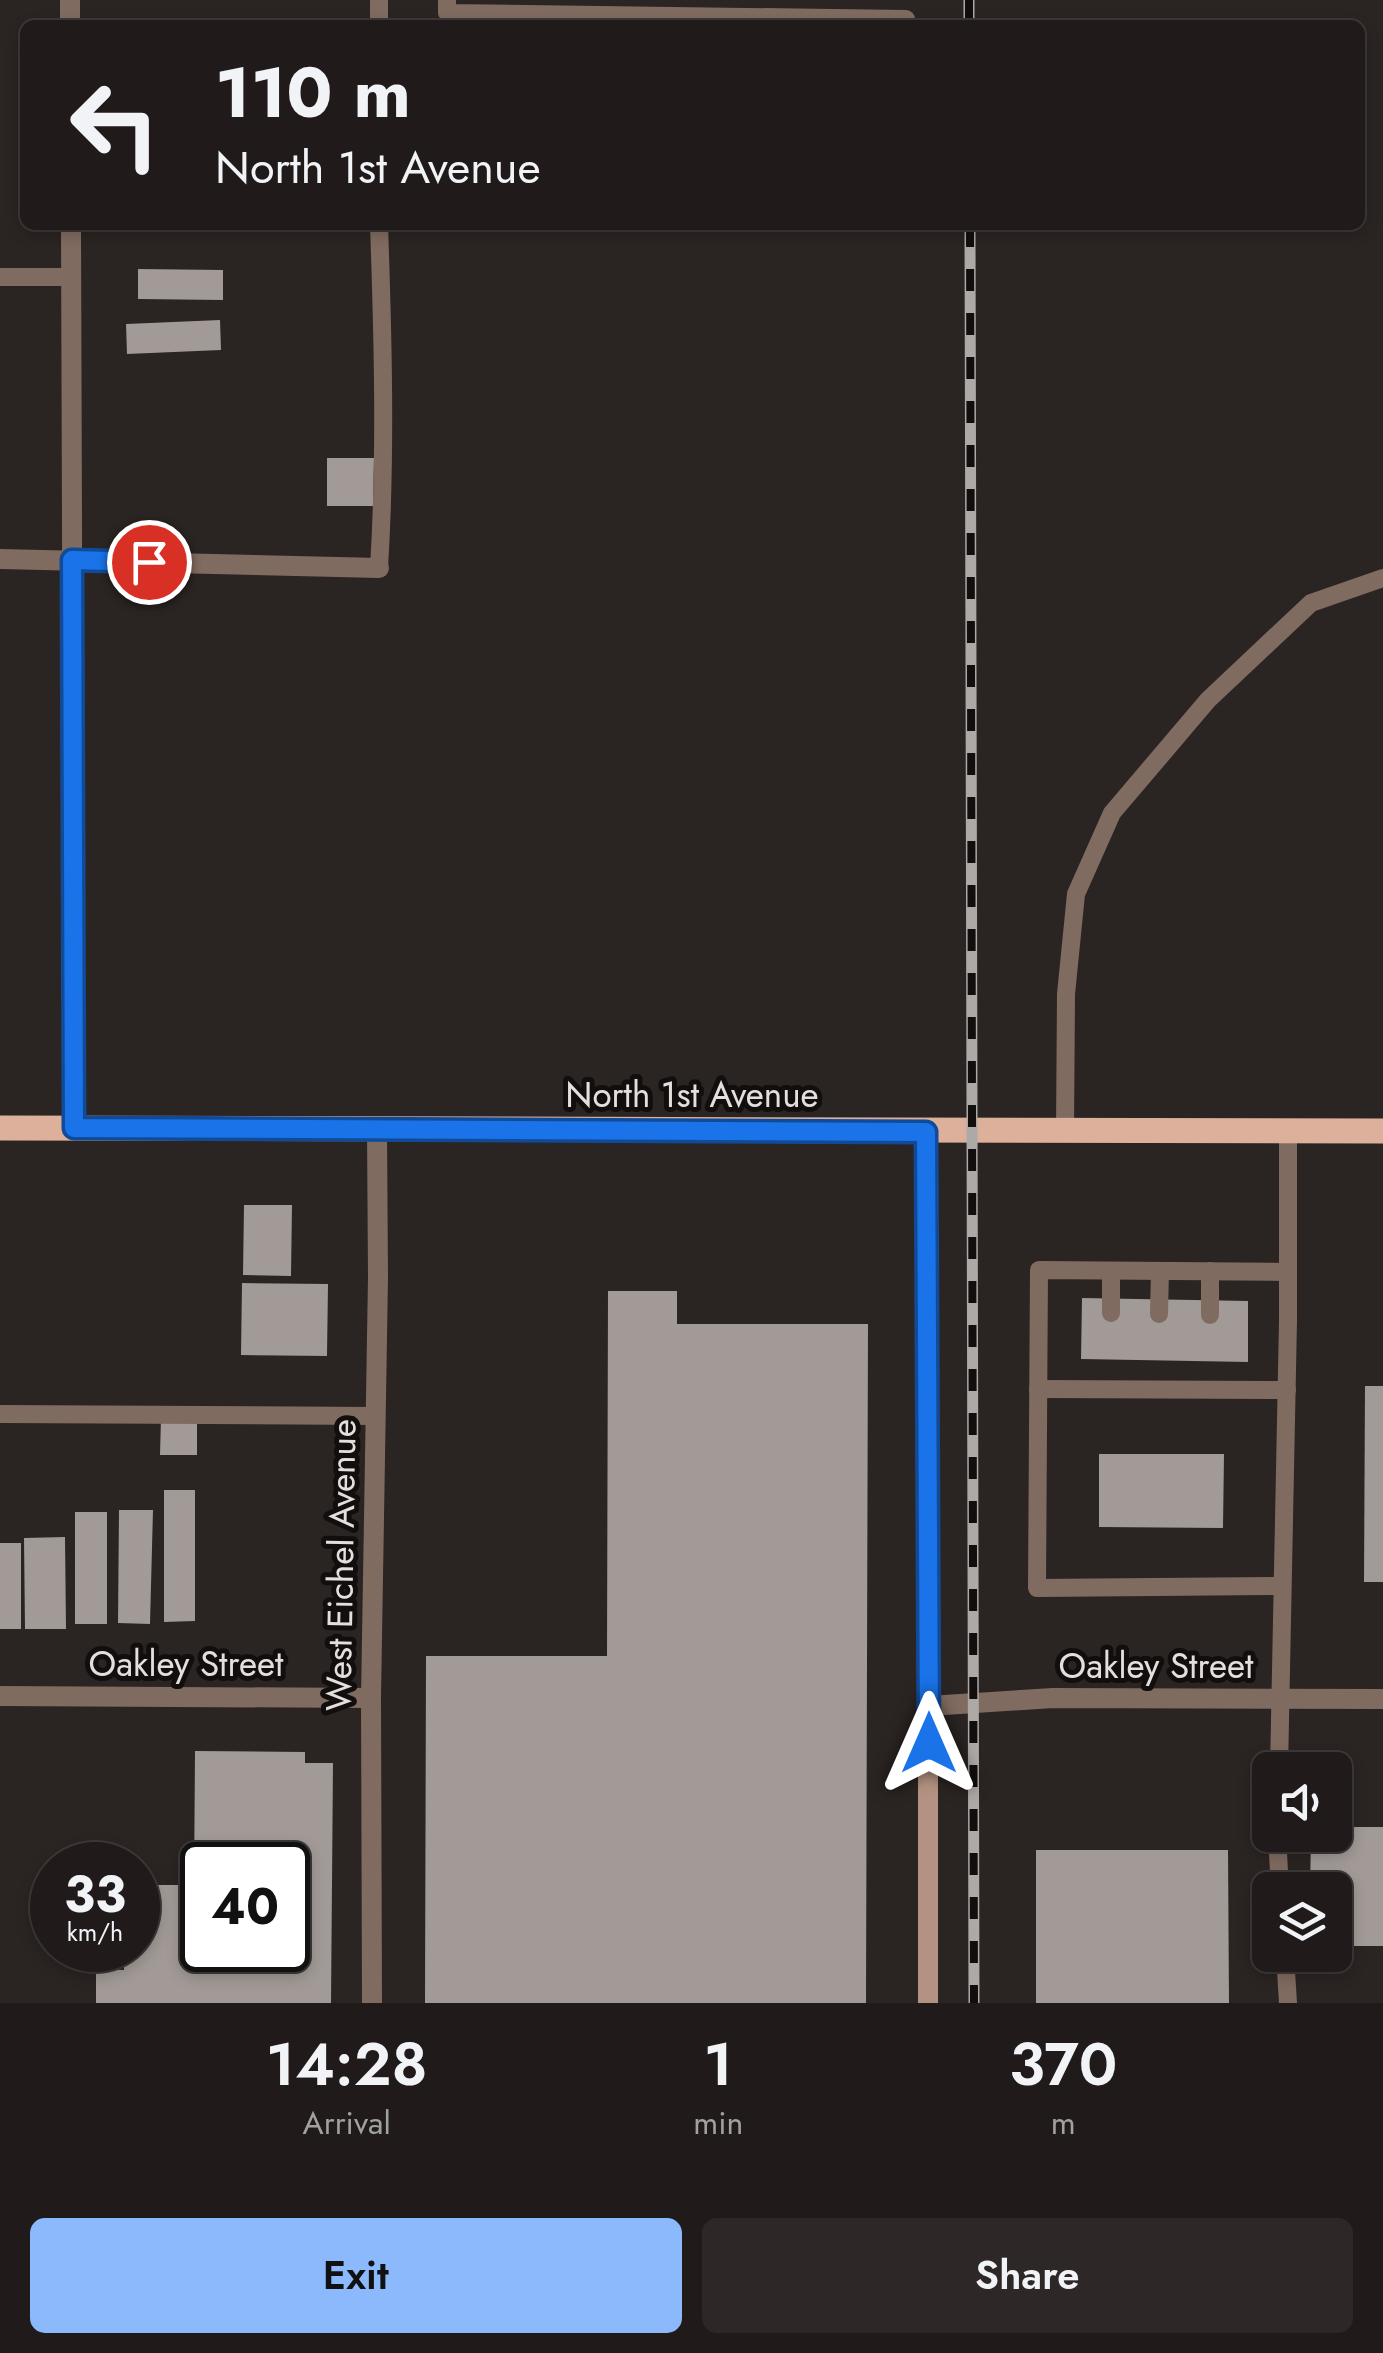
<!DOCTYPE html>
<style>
:root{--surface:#201b1a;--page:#2d2827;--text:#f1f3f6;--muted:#a2a1a2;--line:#3d3939;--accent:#8cb9fc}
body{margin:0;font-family:Jost,sans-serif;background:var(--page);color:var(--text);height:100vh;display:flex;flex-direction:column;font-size:38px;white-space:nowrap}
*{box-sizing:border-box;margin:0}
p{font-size:32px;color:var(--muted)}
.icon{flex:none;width:55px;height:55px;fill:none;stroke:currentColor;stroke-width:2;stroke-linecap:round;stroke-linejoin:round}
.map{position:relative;height:2003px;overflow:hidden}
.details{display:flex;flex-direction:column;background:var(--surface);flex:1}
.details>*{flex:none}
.top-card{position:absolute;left:20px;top:20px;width:1345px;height:210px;border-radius:15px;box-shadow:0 5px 15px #0003,0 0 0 2px var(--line);background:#201b1a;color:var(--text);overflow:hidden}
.fabs{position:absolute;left:1252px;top:1752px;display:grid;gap:20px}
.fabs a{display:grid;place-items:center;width:100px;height:100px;border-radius:15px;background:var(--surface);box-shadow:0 5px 15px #0003,0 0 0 2px var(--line);font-size:50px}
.speed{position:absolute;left:30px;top:1842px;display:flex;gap:20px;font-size:50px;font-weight:700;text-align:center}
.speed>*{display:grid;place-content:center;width:130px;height:130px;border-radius:50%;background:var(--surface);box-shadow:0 5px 15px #0003,0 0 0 2px var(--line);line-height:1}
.speed small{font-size:25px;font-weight:400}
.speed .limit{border:5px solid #111;border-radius:15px;background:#fff;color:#111}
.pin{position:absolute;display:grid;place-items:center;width:85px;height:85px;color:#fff;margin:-42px;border:5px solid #fff;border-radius:50%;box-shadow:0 2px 10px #0007}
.me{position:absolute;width:110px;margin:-55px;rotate:0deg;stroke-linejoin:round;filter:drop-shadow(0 0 8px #0008)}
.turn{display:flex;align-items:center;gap:35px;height:210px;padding:0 30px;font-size:45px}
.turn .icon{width:130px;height:130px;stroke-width:2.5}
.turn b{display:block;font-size:70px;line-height:85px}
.eta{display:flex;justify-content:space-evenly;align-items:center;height:170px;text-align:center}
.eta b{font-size:60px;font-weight:600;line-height:70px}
.action{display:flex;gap:20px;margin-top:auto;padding:20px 30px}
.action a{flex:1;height:115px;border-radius:15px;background:var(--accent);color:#111;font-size:40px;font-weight:600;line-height:115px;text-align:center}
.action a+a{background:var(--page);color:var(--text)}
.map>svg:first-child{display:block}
.building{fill:#a19a96;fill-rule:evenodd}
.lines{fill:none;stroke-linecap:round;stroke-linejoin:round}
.lane{stroke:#806b60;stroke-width:18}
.street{stroke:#806b60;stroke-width:20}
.secondary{stroke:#b49281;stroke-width:20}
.primary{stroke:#dcb09a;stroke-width:25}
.rail-casing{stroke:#ada9a7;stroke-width:11}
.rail{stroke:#110e0d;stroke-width:8;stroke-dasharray:22;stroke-linecap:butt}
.route-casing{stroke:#114b97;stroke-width:25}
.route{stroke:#1a73e8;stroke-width:18}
.labels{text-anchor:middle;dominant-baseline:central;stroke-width:10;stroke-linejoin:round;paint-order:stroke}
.street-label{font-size:35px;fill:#e3dfdd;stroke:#110e0d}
</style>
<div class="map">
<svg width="1383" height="2003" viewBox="0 0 1383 2003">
<rect width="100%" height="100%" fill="#2a2422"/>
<g class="building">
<polygon points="138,269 223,270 223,300 138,299"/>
<polygon points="220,320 221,350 127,354 126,324"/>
<polygon points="327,458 374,458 373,506 327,506"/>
<polygon points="244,1205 292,1205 291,1276 243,1275"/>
<polygon points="242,1283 328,1284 327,1356 241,1355"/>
<polygon points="608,1291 677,1291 677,1324 868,1324 866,2003 425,2003 426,1656 607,1656"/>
<polygon points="1082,1298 1248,1301 1248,1362 1081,1359"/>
<polygon points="1365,1386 1383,1386 1383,1582 1364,1582"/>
<polygon points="161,1417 197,1417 197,1455 160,1455"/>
<polygon points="1099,1454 1224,1454 1223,1528 1099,1527"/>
<polygon points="164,1490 195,1490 195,1621 164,1622"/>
<polygon points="119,1510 153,1510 150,1624 118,1623"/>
<rect x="75" y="1512" width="32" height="112"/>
<polygon points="65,1537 66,1629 25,1629 24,1538"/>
<rect x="0" y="1543" width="21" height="86"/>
<path d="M195,1751L305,1752V1763H333L331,2003H96V1969L124,1970V1950H138V1885H194ZM202,1865H288V1950H202Z"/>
<polygon points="1335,1827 1383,1827 1383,1946 1335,1946 1335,1890 1310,1890 1311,1835 1335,1835"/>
<polygon points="1036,1850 1228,1850 1229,2003 1036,2003"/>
</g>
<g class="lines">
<g class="lane">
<polyline points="447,0 447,13 906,19"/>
<polyline points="379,25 379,0"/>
<polyline points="0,277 71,277"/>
<path d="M379,568C386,454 383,339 379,225"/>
<polyline points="1065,1131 1066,994 1076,894 1112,813 1208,700 1311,603 1383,578"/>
<polyline points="1111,1271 1111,1313"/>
<polyline points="1210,1271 1210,1315"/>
<polyline points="1159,1314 1160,1271"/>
<polyline points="1038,1389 1287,1390"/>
<polyline points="0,1414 375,1416"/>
<polyline points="1282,1586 1037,1588 1039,1270 1288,1272"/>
<polyline points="1279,1770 1288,1320 1288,1132"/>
<polyline points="1277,1835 1280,1890"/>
<polyline points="1285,1955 1288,2003"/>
</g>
<g class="street">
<polyline points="70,0 70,25"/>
<polyline points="71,225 74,1128"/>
<polyline points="0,559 379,568"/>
<polyline points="0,1696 371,1698"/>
<polyline points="929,1706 1053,1698 1383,1699"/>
<polyline points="372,2003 371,1698 378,1277 377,1129"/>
</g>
<polyline class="secondary" points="926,1131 928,1292 928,2003"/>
<polyline class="primary" points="0,1128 1383,1131"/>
<defs>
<g id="rail">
<polyline points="969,0 969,25"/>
<polyline points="970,225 974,2003"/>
</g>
</defs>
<use href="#rail" class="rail-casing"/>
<use href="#rail" class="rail"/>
</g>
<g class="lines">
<defs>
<polyline id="route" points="149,562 72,560 74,1128 926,1132 929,1743"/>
</defs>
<use href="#route" class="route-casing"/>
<use href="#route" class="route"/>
</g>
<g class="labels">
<g class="street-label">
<text x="692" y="1095">North 1st Avenue</text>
<text transform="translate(341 1565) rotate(-89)">West Eichel Avenue</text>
<text x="186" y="1664">Oakley Street</text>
<text x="1156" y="1666">Oakley Street</text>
</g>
</g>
</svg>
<div class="fabs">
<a><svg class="icon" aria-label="sound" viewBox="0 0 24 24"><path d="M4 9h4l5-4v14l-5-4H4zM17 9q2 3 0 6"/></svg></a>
<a><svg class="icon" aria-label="layers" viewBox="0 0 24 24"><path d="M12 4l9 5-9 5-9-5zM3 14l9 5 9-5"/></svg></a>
</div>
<div class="speed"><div>33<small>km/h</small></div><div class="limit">40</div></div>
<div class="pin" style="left:149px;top:562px;background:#d93025"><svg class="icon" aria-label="arrive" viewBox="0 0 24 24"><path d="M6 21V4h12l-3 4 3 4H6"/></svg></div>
<svg class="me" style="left:929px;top:1743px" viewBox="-20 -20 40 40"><path d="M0-17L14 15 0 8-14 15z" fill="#1a73e8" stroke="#fff" stroke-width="4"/></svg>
<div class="top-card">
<div class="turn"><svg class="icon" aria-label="left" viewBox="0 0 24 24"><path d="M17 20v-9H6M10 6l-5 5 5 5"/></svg><div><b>110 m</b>North 1st Avenue</div></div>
</div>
</div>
<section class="details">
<div class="eta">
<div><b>14:28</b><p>Arrival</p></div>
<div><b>1</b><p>min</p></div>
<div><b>370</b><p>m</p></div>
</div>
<div class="action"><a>Exit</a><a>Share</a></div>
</section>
